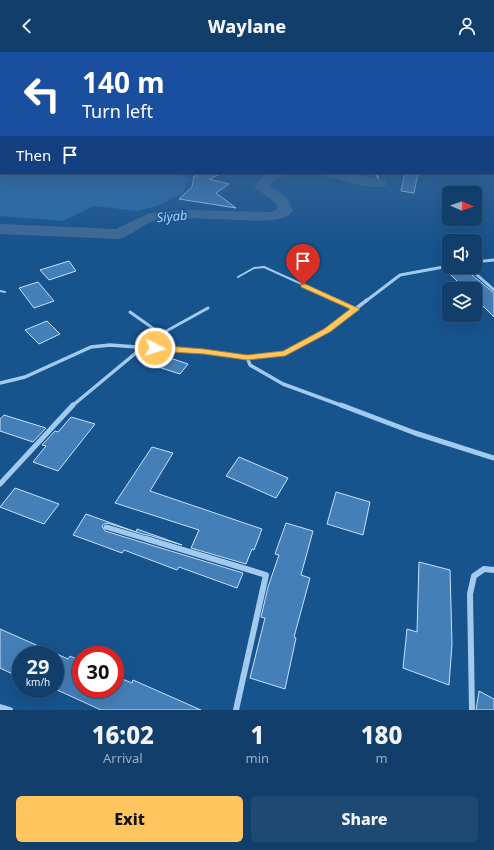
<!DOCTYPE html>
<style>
:root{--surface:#113e6a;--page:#1e4972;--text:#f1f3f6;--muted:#9caec1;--line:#30577e;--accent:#ffc65f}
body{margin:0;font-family:"Noto Sans",sans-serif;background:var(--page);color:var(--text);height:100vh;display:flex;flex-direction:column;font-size:15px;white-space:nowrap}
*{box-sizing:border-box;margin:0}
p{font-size:13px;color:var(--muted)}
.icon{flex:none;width:22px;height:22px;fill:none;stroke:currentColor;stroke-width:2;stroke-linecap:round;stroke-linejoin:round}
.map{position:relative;height:658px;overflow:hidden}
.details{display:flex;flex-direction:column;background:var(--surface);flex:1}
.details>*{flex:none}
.hud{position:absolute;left:0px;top:0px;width:494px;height:122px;box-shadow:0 4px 16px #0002,0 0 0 1px var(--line);background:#1a4fa0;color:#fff;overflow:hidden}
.needle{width:26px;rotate:92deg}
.tools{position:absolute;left:442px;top:134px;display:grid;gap:8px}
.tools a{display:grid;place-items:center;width:40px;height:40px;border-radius:6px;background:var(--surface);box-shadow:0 4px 16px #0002,0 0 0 1px var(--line);font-size:20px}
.speed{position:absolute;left:12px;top:594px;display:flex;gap:8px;font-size:20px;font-weight:700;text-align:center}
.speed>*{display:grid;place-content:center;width:52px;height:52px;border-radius:50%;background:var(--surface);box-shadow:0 4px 16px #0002,0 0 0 1px var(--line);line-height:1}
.speed small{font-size:10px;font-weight:400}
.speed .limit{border:6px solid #d22;background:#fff;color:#111}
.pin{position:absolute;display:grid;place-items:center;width:34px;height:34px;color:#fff;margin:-41px -17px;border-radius:50% 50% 50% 0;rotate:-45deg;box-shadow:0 0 4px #0007}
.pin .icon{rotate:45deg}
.me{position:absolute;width:44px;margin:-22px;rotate:94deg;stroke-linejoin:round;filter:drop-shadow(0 0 3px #0008)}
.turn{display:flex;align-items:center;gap:14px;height:84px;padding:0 16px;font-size:18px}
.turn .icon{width:52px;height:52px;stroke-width:2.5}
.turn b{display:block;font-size:28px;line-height:34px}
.then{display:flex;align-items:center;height:38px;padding:0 16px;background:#0003;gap:8px;font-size:15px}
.eta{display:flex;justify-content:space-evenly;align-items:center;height:68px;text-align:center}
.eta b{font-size:24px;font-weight:800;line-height:28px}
.cta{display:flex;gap:8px;margin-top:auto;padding:8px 16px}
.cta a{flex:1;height:46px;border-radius:6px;background:var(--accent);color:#111;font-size:16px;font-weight:800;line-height:46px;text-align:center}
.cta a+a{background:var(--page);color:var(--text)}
header{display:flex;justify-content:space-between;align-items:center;height:52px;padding:0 16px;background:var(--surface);font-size:18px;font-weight:800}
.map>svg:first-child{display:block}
.green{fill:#296dab}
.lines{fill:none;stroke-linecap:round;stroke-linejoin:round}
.stream{stroke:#94c6f2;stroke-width:2.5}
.river{fill:#3e6a94;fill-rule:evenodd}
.building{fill:#447fb7;stroke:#c8e2fb}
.service-far1{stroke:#a2caef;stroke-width:2}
.service{stroke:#a2caef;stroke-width:3}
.minor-far4{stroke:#a2caef;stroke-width:2.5}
.minor-far3{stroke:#a2caef;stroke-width:3}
.minor-far2{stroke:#a2caef;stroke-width:3.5}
.minor-far1{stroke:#a2caef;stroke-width:5}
.minor{stroke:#a2caef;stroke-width:6}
.route{fill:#ffc65f;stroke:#a6813e}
.labels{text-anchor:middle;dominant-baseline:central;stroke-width:3;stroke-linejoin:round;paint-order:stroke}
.far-water-label{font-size:13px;font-style:italic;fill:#add4f6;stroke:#17538d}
</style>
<header><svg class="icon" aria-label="back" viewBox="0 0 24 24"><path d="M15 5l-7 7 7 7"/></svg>Waylane<svg class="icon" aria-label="person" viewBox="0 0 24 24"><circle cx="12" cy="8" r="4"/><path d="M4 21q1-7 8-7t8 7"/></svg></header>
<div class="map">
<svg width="494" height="658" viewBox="0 0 494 658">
<rect width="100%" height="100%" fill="#17538d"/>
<polygon class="green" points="0,112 1,121 171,121 189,126 183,141 157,154 137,159 94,154 62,169 0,164"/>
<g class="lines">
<polyline class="stream" points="376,121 380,131"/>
<g class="river">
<path d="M267,121H286L284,124L277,126L269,134L287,146L293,159C284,172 252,168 238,168C211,167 181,164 155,169C142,172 132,184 119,187L0,182V172L116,177L150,161L190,158L271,160L278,157L276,151L254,135Z"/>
<path d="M324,121H345L380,127L385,128L387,131L385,134C367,138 343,128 326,124Z"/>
</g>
</g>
<g class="building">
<polygon points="199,121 223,121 209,127 229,132 216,141 236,156 179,147 192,135 194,124 197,124"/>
<polygon points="405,121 418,121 414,141 401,139"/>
<polygon points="69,209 76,219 49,228 40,218"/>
<polygon points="467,219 494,241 494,265 475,246 475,237 465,237 449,221"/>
<polygon points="38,230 54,249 34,256 19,236"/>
<polygon points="47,269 60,282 39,292 25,278"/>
<polygon points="155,301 188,312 180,322 146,311"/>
<polygon points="4,363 46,376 33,390 0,379 0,367"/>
<polygon points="71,365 95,372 58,419 33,410 46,394 42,393 55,379 58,380"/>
<polygon points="152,395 173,401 150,439 262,477 254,498 252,497 246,512 191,496 199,478 115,451"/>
<polygon points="239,405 288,426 276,446 226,424"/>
<polygon points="15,436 59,452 44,472 0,455"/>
<polygon points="336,440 370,450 363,483 327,472"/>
<polygon points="86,462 136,480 137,477 182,493 148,483 146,483 107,471 104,472 102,474 105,479 243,521 237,536 179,515 177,518 124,498 122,501 73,483"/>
<polygon points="286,471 313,479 301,523 310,526 294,585 296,586 285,637 250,626 265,566 261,565 268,535 279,503 275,502"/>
<polygon points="419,510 450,518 452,592 449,633 403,616 407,577 417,580"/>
<polygon points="0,577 68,607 70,604 81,609 81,637 115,637 115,624 132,631 133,628 201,658 101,658 55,637 55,603 21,603 21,626 0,616"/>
<polygon points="479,639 494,647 494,658 476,658"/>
</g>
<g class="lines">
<g class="service-far1">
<polyline points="238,225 254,216 264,215 339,249"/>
<polyline points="0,239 5,240"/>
</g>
<g class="service">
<polyline points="337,248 356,257"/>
<polyline points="130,260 161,282"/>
<polyline points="178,298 161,282 208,256"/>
</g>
<polyline class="minor-far4" points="186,121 196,121"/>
<g class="minor-far3">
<polyline points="475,210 494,208"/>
<polyline points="468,215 494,238"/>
<polyline points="366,249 400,223 449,214"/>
</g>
<g class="minor-far2">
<polyline points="247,305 250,313 283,332 343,354"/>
<polyline points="0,331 25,325 91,295 110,293 204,300 247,305 285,301 327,279 367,248"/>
<polyline points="72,354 143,295"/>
</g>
<g class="minor-far1">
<polyline points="341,353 415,381 494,406"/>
<polyline points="0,432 73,353"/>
<polyline points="106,475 150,488"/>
</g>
<g class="minor">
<polyline points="147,487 266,523 236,658"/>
<polyline points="0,655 10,658"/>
<polyline points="472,658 470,542 474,524 484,517 494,518"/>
</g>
</g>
<linearGradient id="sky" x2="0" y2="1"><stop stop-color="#0d2e4e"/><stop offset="0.52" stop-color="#36669a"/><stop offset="1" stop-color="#36669a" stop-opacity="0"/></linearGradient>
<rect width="494" height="193" fill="url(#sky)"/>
<polygon class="route" points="303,231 360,257 330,280 285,304 247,308 204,302 155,299 150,296 155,293 204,297 247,303 283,299 324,277 350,257 301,235 301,232"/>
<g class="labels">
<g class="far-water-label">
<text transform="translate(172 164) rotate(-5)">Siyab</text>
</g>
</g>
</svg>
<div class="tools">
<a><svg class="needle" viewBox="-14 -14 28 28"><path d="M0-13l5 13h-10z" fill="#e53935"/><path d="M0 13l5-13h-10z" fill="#9caec1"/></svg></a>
<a><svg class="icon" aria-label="sound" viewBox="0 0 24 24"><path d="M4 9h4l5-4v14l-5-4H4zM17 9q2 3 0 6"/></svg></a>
<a><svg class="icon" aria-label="layers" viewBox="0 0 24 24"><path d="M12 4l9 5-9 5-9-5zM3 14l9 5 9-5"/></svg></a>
</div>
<div class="speed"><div>29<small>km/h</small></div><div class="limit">30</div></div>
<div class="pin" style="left:303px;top:233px;background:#d93025"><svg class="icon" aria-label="arrive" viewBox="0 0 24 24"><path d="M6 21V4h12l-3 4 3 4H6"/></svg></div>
<svg class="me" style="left:155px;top:296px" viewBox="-20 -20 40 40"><circle r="17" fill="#ffc65f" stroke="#fff" stroke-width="3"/><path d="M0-11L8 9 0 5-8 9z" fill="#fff"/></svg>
<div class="hud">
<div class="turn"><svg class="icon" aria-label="left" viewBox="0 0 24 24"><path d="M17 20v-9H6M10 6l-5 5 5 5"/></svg><div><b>140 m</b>Turn left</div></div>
<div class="then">Then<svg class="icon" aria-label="arrive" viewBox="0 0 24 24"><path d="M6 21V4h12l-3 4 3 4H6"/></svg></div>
</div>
</div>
<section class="details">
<div class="eta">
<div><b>16:02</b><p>Arrival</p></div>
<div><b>1</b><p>min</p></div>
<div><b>180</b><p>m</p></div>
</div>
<div class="cta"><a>Exit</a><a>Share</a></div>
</section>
